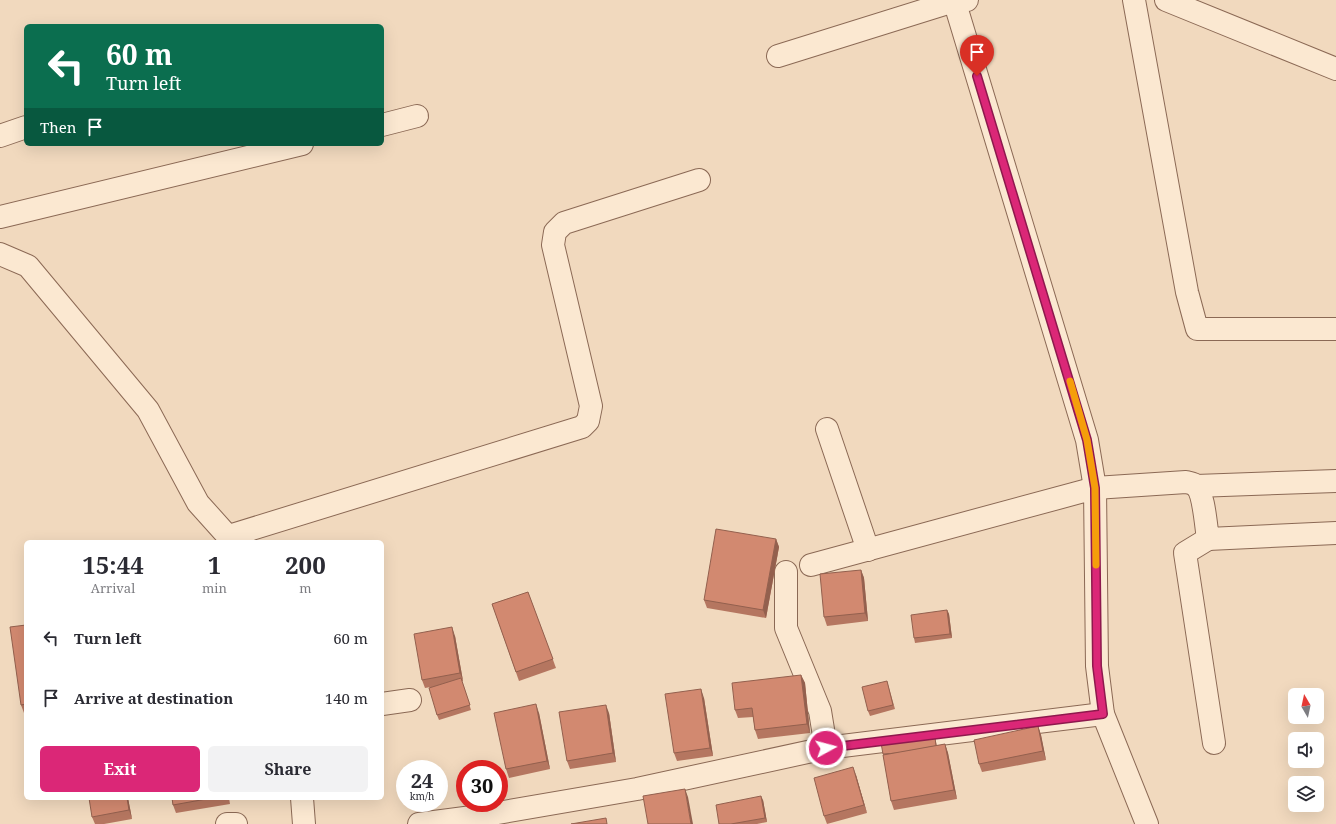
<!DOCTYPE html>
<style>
:root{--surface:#fff;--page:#f2f2f3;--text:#2b2b33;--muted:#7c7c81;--accent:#db2777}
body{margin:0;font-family:"Noto Serif",serif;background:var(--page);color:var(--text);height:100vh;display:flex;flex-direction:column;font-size:15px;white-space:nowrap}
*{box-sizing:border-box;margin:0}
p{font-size:13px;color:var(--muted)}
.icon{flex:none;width:22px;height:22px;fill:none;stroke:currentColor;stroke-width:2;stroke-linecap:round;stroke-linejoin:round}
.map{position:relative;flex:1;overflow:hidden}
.sheet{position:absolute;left:24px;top:540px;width:360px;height:260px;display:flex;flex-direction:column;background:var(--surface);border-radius:6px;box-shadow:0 4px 16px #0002}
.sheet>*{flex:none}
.banner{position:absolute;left:24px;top:24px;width:360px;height:122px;border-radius:6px;box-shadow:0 4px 16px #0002;background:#0b6e4f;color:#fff;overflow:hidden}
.needle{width:26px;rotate:351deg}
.controls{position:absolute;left:1288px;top:688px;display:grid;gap:8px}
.controls a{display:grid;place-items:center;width:36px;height:36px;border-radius:6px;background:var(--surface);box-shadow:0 4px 16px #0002;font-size:20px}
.speed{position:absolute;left:396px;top:760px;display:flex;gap:8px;font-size:20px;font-weight:700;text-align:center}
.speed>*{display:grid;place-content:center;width:52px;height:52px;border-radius:50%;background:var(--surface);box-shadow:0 4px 16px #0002;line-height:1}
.speed small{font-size:10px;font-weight:400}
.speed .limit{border:6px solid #d22;background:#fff;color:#111}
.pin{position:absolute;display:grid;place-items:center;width:34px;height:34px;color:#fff;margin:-41px -17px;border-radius:50% 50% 50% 0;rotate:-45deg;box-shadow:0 0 4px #0007}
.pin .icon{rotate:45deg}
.me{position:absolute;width:44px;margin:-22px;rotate:83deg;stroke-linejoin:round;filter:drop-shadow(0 0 3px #0008)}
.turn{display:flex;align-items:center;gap:14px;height:84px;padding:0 16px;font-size:18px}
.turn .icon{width:52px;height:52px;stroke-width:2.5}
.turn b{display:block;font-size:28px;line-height:34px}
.then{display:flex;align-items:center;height:38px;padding:0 16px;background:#0003;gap:8px;font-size:15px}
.eta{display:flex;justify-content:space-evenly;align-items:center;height:68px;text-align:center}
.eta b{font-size:24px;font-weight:700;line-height:28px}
.cta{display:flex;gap:8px;margin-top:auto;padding:8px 16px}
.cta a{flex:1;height:46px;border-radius:6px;background:var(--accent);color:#fff;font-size:16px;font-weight:700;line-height:46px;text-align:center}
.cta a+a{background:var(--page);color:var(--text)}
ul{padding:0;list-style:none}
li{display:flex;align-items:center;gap:12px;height:60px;padding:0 16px}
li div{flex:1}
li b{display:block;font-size:15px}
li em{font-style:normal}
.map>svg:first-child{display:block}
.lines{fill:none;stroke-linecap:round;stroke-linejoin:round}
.minor-casing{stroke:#8b6955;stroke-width:24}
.minor{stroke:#fbe8d1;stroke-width:22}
.wall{fill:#b57660}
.shaded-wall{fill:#93604e}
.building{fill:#d28970;stroke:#93604e}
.route-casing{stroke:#8e194d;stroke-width:10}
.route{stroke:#db2777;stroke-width:7}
.slow{stroke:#f59e0b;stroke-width:7}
</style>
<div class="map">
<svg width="1336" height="824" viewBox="0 0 1336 824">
<rect width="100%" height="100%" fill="#f1d9be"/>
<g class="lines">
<defs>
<g id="minor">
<path d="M954,0L1087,440L1095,488L1186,482C1189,483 1193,483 1195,485C1204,492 1206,527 1208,539L1336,533"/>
<polyline points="1134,0 1187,292 1197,329 1336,329"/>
<polyline points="1166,0 1336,69"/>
<polyline points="778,56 954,1 967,0"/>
<polyline points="382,125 417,116"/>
<polyline points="0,136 26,127"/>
<polyline points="0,217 302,144"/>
<polyline points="0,254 28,266 148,410 198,503 233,542"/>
<polyline points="827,429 868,550"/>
<polyline points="1196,486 1336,481"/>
<polyline points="229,536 582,427 588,421 591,406 553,245 555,232 564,223 699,180"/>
<polyline points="1208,539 1185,553 1214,743"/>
<polyline points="811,565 1095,488 1097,666 1103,714 1147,824"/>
<polyline points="786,572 786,628 820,711 826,748"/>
<polyline points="382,704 410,700"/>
<polyline points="302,798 304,824"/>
<polyline points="227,824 236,824"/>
<polyline points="419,824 480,816 637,789 826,748 1103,714"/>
</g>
</defs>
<use href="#minor" class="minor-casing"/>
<use href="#minor" class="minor"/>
</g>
<g class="wall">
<polygon points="776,539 779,547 766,618 707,608 704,600"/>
<polygon points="861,570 864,578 868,621 827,626 824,617"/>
<polygon points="528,592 556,668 519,681 492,604"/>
<polygon points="947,610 949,614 952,638 915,643 914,638"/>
<polygon points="26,625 26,713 24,713 21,705"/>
<polygon points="455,636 463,681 462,681 471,710 439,720 437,715 431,687 425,688 422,680"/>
<polygon points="801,675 805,683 810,733 758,739 755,730 753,717 738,718 735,710"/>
<polygon points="887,681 895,709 870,716 868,711"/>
<polygon points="704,698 713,756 677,761 674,753"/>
<polygon points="539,713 550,769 509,778 506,769"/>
<polygon points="609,713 616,762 570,769 567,761"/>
<polygon points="1038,726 1041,735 1046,760 982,772 979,764"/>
<polygon points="936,742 937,746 945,744 948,753 957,799 894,810 891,801 883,754"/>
<polygon points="856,775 867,813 827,824 824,816"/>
<polygon points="128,798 132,819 104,824 95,824 92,817"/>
<polygon points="172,798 229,798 230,804 176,813 173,805"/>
<polygon points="763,800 767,822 757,824 719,824"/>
</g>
<g class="shaded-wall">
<polygon points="776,539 779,547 766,618 763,610"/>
<polygon points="861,570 864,578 868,621 865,613"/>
<polygon points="947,610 949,614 952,638 950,634"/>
<polygon points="452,627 455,636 463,681 460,673"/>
<polygon points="801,675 805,683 810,733 807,724"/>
<polygon points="701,689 704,698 713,756 710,748"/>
<polygon points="536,704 539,713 550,769 547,761"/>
<polygon points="606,705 609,713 616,762 613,753"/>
<polygon points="1038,726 1041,735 1046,760 1043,751"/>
<polygon points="945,744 948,753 957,799 954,790"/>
<polygon points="853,767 856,775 867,813 864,805"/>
<polygon points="685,789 688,797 693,824 691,824"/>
<polygon points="761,796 763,800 767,822 765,818"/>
<polygon points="127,798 128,798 132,819 129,810"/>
</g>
<g class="building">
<polygon points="716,529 776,539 763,610 704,600"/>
<polygon points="861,570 865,613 824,617 820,574"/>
<polygon points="528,592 553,659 516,672 492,604"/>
<polygon points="947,610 950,634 914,638 911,615"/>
<polygon points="26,625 26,704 21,705 10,627"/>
<polygon points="452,627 460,673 422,680 414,634"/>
<polygon points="801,675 807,724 755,730 752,708 735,710 732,683"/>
<polygon points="461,678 470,705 437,715 429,688"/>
<polygon points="887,681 893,705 868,711 862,687"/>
<polygon points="701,689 710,748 674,753 665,694"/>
<polygon points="536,704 547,761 506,769 494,713"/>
<polygon points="606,705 613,753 567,761 559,712"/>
<polygon points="1038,726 1043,751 979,764 974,740"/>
<polygon points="935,737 936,746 898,753 883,754 881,743"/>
<polygon points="945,744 954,790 891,801 883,755"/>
<polygon points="853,767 864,805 824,816 814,778"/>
<polygon points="685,789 691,824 648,824 643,796"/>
<polygon points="761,796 765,818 731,824 719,824 716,805"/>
<polygon points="89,798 127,798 129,810 92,817"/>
<polygon points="172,798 212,798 173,805"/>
<polygon points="606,818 607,824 571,824"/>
</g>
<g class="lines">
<defs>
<polyline id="route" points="826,748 1103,714 1097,666 1095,488 1087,440 977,76"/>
</defs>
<use href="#route" class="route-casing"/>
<use href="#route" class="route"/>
<polyline class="slow" points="1070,381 1087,440 1095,488 1096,565"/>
</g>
</svg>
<div class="controls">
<a><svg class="needle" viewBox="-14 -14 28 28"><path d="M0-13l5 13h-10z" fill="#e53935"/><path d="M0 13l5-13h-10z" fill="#7c7c81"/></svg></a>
<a><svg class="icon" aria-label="sound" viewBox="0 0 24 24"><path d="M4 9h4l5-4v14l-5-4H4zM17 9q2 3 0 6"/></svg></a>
<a><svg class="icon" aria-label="layers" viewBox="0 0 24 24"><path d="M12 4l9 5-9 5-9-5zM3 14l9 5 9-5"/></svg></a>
</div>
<div class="speed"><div>24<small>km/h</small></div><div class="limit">30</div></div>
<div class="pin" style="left:977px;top:76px;background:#d93025"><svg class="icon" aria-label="arrive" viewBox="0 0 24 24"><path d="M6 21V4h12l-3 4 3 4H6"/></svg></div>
<svg class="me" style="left:826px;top:748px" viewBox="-20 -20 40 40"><circle r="17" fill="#db2777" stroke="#fff" stroke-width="3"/><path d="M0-11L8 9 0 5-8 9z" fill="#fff"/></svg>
<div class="banner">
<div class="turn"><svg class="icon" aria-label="left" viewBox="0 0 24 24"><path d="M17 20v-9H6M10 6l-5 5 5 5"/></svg><div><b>60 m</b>Turn left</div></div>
<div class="then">Then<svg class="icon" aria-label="arrive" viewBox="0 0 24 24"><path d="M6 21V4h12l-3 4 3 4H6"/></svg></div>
</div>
<section class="sheet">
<div class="eta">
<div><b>15:44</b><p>Arrival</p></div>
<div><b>1</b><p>min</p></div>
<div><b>200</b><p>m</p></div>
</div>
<ul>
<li><svg class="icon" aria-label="left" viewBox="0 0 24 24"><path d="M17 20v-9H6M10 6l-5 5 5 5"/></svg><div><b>Turn left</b></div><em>60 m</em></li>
<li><svg class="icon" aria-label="arrive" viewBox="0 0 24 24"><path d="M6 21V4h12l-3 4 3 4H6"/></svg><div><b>Arrive at destination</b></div><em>140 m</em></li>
</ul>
<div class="cta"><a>Exit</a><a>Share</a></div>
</section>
</div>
